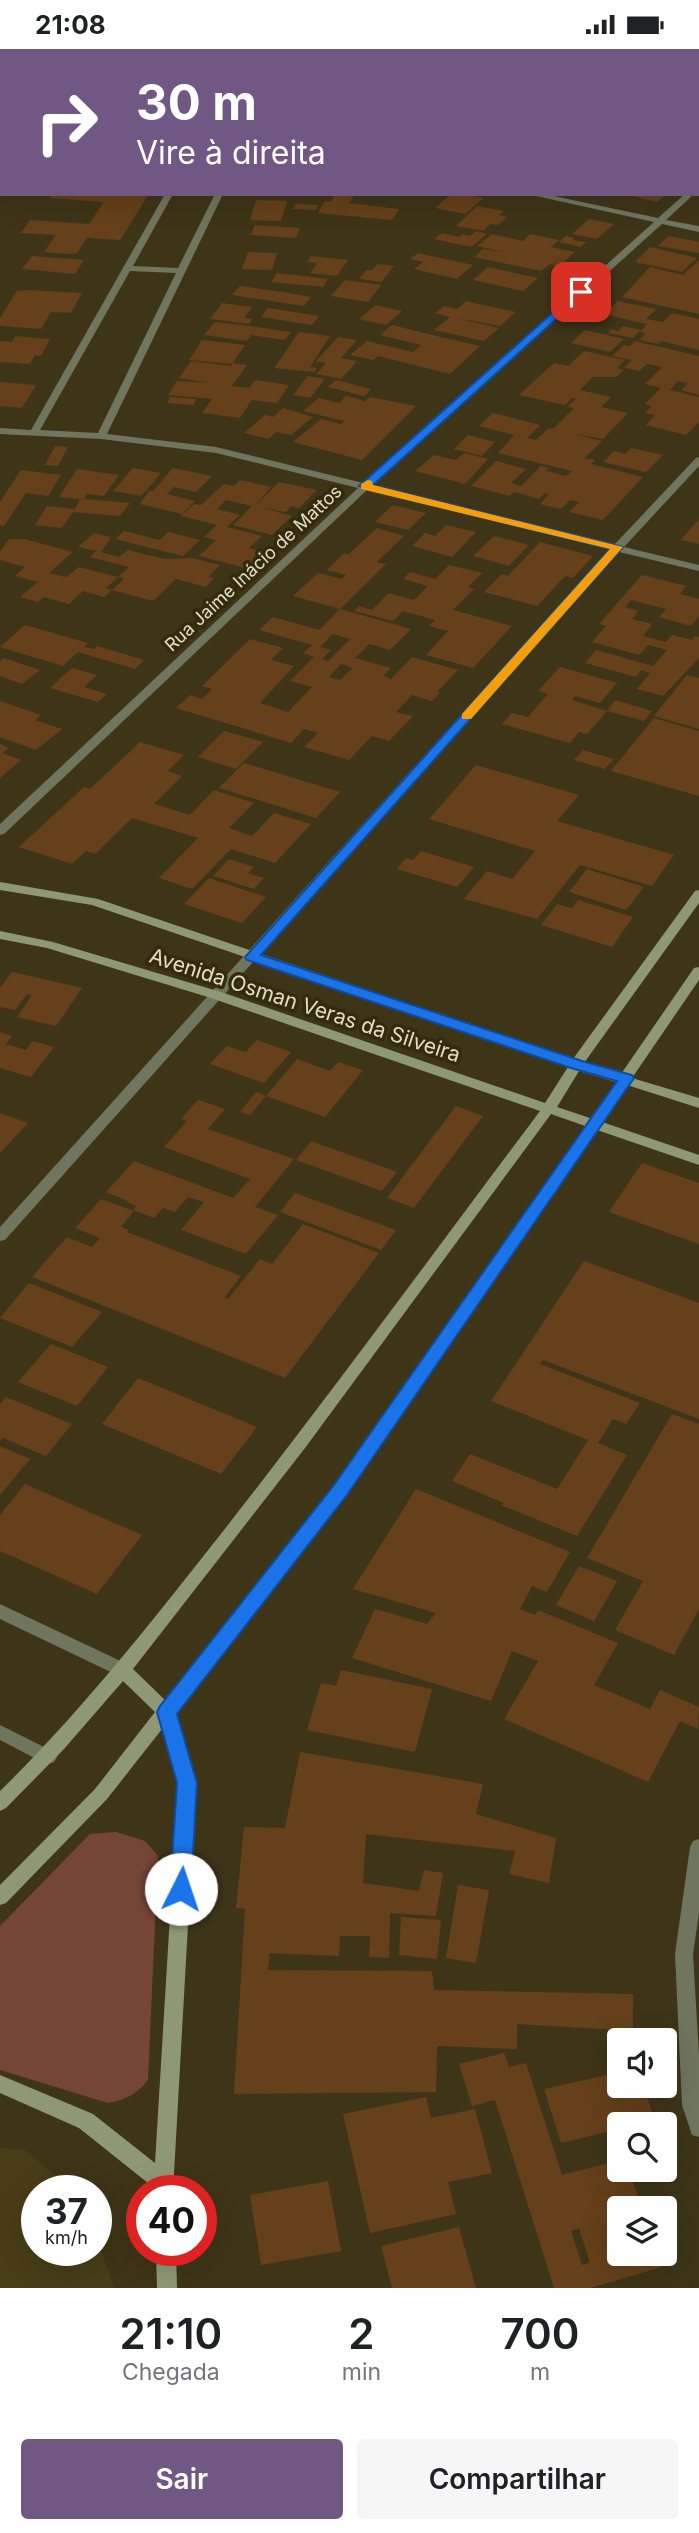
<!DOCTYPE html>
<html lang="pt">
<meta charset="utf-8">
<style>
:root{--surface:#fff;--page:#f6f6f6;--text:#202124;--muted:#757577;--accent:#715884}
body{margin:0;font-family:Inter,sans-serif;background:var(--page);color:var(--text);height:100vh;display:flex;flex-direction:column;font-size:26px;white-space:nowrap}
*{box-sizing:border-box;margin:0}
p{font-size:23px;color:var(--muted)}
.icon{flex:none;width:38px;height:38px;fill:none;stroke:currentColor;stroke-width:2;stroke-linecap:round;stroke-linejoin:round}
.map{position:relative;height:2239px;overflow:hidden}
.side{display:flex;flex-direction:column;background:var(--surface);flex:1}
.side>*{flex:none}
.top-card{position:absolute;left:0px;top:0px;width:700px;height:147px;box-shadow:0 7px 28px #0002;background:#715884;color:#fff;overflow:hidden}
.fabs{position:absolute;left:607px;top:1979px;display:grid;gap:14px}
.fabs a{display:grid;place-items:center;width:70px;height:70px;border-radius:7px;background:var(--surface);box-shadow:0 7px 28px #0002;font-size:35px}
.speed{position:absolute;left:21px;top:2126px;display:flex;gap:14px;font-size:35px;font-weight:700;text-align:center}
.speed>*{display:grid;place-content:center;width:91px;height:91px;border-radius:50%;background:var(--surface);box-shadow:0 7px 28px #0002;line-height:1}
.speed small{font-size:18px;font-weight:400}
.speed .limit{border:10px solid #d22;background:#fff;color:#111}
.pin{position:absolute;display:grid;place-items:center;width:60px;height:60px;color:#fff;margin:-30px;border-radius:14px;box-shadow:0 4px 10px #0006}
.me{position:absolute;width:77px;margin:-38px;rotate:4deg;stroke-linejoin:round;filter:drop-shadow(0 0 5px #0008)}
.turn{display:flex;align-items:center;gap:24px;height:147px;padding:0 21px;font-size:32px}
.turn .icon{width:91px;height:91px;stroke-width:2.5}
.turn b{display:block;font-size:49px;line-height:60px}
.eta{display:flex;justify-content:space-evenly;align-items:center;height:119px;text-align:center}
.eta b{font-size:42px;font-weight:600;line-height:49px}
.action{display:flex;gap:14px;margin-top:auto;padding:14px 21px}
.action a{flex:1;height:80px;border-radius:7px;background:var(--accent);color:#fff;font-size:28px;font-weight:600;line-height:80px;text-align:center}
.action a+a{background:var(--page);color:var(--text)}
.status{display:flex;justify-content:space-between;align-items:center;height:49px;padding:0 35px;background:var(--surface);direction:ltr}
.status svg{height:19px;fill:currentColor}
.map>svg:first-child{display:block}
.built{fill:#483d17}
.green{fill:#754538}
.building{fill:#65401a;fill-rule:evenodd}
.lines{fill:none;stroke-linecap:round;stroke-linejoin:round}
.street{fill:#6f755f;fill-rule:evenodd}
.secondary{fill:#8f9876;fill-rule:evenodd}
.route{fill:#1a73e8;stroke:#114b97;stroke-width:2}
.slow{fill:#f59e0b}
.labels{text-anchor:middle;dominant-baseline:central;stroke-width:7;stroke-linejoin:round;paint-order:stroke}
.far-street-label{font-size:18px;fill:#e1dccb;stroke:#342b0d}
.street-label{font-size:21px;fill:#e1dccb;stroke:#342b0d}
</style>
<div class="status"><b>21:08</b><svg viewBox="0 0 49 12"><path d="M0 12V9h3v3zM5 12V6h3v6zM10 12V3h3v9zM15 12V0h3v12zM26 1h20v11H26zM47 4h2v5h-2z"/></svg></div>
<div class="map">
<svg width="699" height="2239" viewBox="0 0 699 2239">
<rect width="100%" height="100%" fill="#3e3518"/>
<polygon class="built" points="0,2099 25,2101 74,2142 37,2142 37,2202 96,2202 96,2186 114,2239 0,2239"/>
<path class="green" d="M116,1783L145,1792L158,1807L148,2031C137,2045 125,2051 108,2054L0,2021V1877L90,1785Z"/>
<g class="building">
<polygon points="52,145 149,145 120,191 87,189 77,204 70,205 44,203 56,186 21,184 30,171 89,175 104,153 49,149"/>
<polygon points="335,145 355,145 349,154 399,160 392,171 318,164 325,152 331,153"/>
<polygon points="451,145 463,145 483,149 465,165 435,159"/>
<polygon points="625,145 666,145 657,153"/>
<polygon points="256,151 287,152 281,172 250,171"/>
<polygon points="295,155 318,156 316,161 293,160"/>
<polygon points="477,157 504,162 499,166 507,168 498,176 490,175 483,182 456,177"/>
<polygon points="589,170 614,175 597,190 572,185"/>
<polygon points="255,176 300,179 296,189 251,186"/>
<polygon points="476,182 487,185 471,198 434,190 442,184 459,188 462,185 470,187"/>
<polygon points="492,185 523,192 530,185 559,191 551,198 575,203 559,217 550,215 541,222 474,208 483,200 508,204 477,197"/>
<polygon points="566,187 575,189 573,191 586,193 581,198 559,193"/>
<polygon points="669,187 699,193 699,204 658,197"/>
<polygon points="650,198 697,209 682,223 635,213"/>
<polygon points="248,203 277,204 272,221 242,220"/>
<polygon points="418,204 431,207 473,216 457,230 414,220 423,213 410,210"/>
<polygon points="32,207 84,211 75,225 22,220"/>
<polygon points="311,207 348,211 337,227 310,224 317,214 307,213"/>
<polygon points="699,211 699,265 622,248 650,218 683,226"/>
<polygon points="377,215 394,217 381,233 359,230 366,221 372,221"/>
<polygon points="488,218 538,229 523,242 473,231"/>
<polygon points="277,224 295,226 328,230 323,238 271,233"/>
<polygon points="345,231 374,235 381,236 368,253 331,247"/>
<polygon points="240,237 283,243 311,248 304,257 232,246"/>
<polygon points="29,241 82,244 71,264 51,263 41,280 0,277 0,269 17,242"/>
<polygon points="466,252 474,254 516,263 500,277 456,269 499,279 484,292 434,281 450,268 435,264 444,257 457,260"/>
<polygon points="618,252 656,260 646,270 663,273 672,264 699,270 699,301 661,292 658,295 639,291 646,284 640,283 647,275 603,265"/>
<polygon points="222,254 252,258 244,269 252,270 249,275 210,270"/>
<polygon points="376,256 402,262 386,276 359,270"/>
<polygon points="268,259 319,267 312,276 261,268"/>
<polygon points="215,273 258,278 291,283 285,291 251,286 247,292 204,286"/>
<polygon points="392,276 432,286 480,297 450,325 378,307 373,311 350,306 367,292 413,303 421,296 380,286"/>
<polygon points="623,277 641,281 633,289 608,284 611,280 618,282"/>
<polygon points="585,281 624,290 610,303 571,294"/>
<polygon points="299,283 330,287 310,318 317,319 314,323 274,319"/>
<polygon points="15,287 50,290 41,307 35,306 30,315 0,313 0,292 12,293"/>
<polygon points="338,288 357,291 341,309 357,312 341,330 316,325 326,314 316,312"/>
<polygon points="202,291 245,296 233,314 247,316 232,337 249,339 255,331 289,336 277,354 252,351 240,369 202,364 212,350 168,346 177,332 210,334 179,329 191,312 231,317 232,315 189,311"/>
<polygon points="635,292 699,307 699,346 681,341 688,335 678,332 670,341 699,348 699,373 686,386 646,376 655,366 645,364 652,357 645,355 661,339 645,335 662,318 647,315 639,322 624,319 632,311 612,307 624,296 630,297"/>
<polygon points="584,302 625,311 617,319 624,321 616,328 593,328 580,341 611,348 601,358 628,364 603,390 574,385 602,392 585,409 595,411 591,415 643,428 603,471 569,463 579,453 570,451 561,460 540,455 549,445 545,444 539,450 514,443 510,447 471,437 496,412 526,420 511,434 521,437 541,417 549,419 546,422 566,427 572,422 498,404 514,386 479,377 493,364 540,376 527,389 536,391 549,379 553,380 574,359 567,358 576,350 572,349 565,356 519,346 554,314 568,317"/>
<polygon points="308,327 325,330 310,349 293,346"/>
<polygon points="336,331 371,340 364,347 328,338"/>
<polygon points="0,333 36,336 22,359 0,357"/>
<polygon points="346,347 365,352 370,348 416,357 362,411 293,393 321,370 341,375 344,372 303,362 319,349 339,354"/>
<polygon points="170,348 196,350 194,356 167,354"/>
<polygon points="283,359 313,368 291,386 277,383 268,390 244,384 265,366 273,368"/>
<polygon points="468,386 495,393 482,407 454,400"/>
<polygon points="55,397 68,398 58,417 45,416"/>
<polygon points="631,399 663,406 646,423 603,413 614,402 625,405"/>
<polygon points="464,404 488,410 465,435 415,422 434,406 456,411"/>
<polygon points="133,419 161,424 141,447 113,442"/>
<polygon points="173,419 212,427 196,443 174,438 167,445 195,452 182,465 140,455 149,442 153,442"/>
<polygon points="77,420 119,426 104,447 87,445 84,450 130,454 120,467 73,463 62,479 35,476 47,457 75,460 80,450 59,448"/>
<polygon points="21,421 61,426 48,447 26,444 4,477 0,476 0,453"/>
<polygon points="240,431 271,438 254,458 279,433 317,441 299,459 291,457 286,463 264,459 292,467 272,486 233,476 252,457 226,451 217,460 240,466 227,478 262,487 249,499 264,503 246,519 199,507 216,491 204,488 217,476 181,467 194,455 201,456 224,435 234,437"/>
<polygon points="393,456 426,464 408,481 375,473"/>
<polygon points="699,470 699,495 681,491"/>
<polygon points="446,476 476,483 452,508 412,497 425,484 435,487"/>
<polygon points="377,479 404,487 377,513 386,515 340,560 293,547 318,524 341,530 346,526 327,521 344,504 349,505"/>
<polygon points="124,482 160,491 168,483 200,491 183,507 115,490"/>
<polygon points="94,484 111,488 101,503 119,508 128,501 164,510 192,509 220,516 208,528 214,529 206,538 176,530 153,552 112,541 124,530 118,528 129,518 90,508 96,502 78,498"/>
<polygon points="494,487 529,496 509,517 473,507"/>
<polygon points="9,490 24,490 73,503 49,524 66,528 79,518 118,528 106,539 112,541 104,548 83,542 69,555 44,548 38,553 20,548 38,533 15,527 25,518 0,511 0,503"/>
<polygon points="540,493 593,507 573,529 565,527 537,557 484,543 502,525 508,527"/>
<polygon points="449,516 482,524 468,538 474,540 453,561 512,577 473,619 426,606 448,582 429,577 435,571 403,562 393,572 354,562 359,557 372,561 389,544 414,551 428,537 403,530 410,523 435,530"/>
<polygon points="642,526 686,537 680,545 699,550 699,567 691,577 659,568 666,560 631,551 625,558 638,562 632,570 652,575 643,587 666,593 672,586 692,591 695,587 699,588 699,609 663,647 637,640 650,624 641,621 636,628 585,614 596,601 653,617 667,601 648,596 639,606 592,593 606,577 599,575"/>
<path d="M340,560L411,580L390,601L369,595L355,609L391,619L383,627L391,630L412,608L458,621L437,643L440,644L432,652L412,646L396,663L413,667L389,692L372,687L349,711L304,698L318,684L304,680L291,694L176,659L190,646L202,650L212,640L202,637L250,590L283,599L271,611L294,617L260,654L288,663L312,638L290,632L314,608L303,604L312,596L259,581L273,568L319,581ZM333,585L350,590L328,612L322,610L331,601L320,598ZM341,615L353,619L340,631L329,628Z"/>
<polygon points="25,576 88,594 84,598 94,600 97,597 144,611 135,620 78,603 63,617 0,598"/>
<polygon points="4,609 40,621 22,635 0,627 0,612"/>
<polygon points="560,618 617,634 600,654 575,647 572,651 607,662 587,685 579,683 570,694 502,675 512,664 528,668 548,645 538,642"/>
<polygon points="72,619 97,626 84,638 107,645 98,653 50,639"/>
<polygon points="687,626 699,629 699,680 654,667"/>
<polygon points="615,651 652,662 644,672 607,662"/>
<polygon points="0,652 41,666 35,671 62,680 36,701 0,688"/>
<polygon points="654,669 699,682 699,747 611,722"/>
<polygon points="224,682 263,693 236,720 198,708"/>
<polygon points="140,693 184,706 168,722 182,727 154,755 190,766 214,741 254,754 229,779 252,787 274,764 311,775 275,814 231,800 192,840 159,829 198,789 132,769 95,805 86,802 72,815 19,798 84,738 90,740"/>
<polygon points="0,695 9,699 2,704 21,711 0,729"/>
<polygon points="583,701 614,710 605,720 574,711"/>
<polygon points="244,714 340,743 316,769 219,739"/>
<polygon points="476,716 579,746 557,772 674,806 652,837 580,816 537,870 464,850 487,822 512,830 535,802 429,770"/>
<polygon points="421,802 474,818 457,838 397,820 406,809 413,811"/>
<polygon points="229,810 254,818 248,824 264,829 254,840 213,827"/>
<polygon points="587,820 644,838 626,861 569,843"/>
<polygon points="209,829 266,848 242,874 184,855"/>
<polygon points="578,851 633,868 612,898 541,876 557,855 572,859"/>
<polygon points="12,923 39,929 82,939 56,977 17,968 32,946 27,945 15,961 0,958 0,939"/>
<polygon points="0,983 12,987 6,995 26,1001 33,992 54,998 31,1028 0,1019"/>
<polygon points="257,991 291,1003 264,1034 210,1015 227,997 246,1003"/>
<polygon points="297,1010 330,1022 338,1013 363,1021 325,1068 266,1047"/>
<polygon points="256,1043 266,1047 250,1066 240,1063"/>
<polygon points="198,1051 225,1060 208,1080 294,1110 255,1158 278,1166 246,1205 181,1181 204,1153 188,1148 175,1163 163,1159 154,1169 133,1161 136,1157 127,1153 128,1152 106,1143 134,1112 233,1149 250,1130 164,1098 187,1072 181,1070"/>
<polygon points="456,1057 483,1067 414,1159 387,1149"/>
<polygon points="0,1064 28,1074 0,1104"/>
<polygon points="311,1092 397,1123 382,1142 296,1111"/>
<polygon points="642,1114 699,1134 699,1195 609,1163"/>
<polygon points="295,1144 396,1181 381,1201 280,1163"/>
<polygon points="101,1150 134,1162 121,1178 129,1181 127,1183 241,1227 224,1249 228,1250 260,1210 272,1215 303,1175 379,1204 285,1329 32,1228 67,1188 92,1198 100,1189 75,1179"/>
<polygon points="584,1212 699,1254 699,1370 543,1311 540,1315 640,1354 626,1375 613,1370 598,1394 627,1406 577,1487 501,1456 504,1454 452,1432 470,1405 557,1440 588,1391 491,1352"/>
<polygon points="29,1234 102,1263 72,1298 0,1269"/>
<polygon points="51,1295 108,1318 77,1357 18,1333"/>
<polygon points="138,1329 257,1378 221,1425 102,1375"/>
<polygon points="6,1348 72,1375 46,1407 3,1389 0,1392 0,1355"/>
<polygon points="672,1365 699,1375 699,1560 674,1606 615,1581 643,1532 587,1509"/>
<polygon points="0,1397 30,1410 0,1446"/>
<polygon points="25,1435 142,1486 97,1545 0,1502 0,1466"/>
<polygon points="416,1440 570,1503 547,1543 532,1537 520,1560 535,1566 538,1561 618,1594 594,1636 650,1660 660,1641 699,1658 698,1680 680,1672 648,1733 504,1670 538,1612 512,1602 491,1652 352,1609 375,1560 427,1575 436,1564 353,1540"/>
<polygon points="579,1517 617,1532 594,1572 556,1556"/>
<polygon points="341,1621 432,1640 415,1703 307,1681 321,1634 336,1637"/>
<polygon points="300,1703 483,1735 476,1765 556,1789 549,1834 509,1825 515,1802 366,1785 363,1834 419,1842 424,1821 443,1824 436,1867 390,1864 389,1909 369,1908 370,1887 340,1887 339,1907 270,1904 268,1921 432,1922 434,1941 633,1945 633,1982 517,1975 517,2000 437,1997 436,2043 234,2045 245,1860 236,1859 244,1778 285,1779"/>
<polygon points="458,1836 489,1841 476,1914 446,1909"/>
<polygon points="401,1868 441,1871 437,1910 399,1906"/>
<path d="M504,2004L509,2018L526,2014L562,2126L620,2111V2121H629L642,2160H620V2205H658L662,2218L590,2239H554L495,2051L472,2057L459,2015ZM579,2179L590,2214L582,2216L571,2182Z"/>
<polygon points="620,2023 620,2037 643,2037 655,2072 620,2076 620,2080 561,2094 544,2040"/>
<polygon points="426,2048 431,2069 475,2060 492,2124 448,2133 456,2165 370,2184 343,2065"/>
<polygon points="328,2132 341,2202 261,2216 250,2146"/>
<polygon points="459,2178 476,2239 392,2239 381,2197"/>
</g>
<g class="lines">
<g class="street">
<polygon points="16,0 27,0 14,2"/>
<polygon points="250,0 258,0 249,2"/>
<polygon points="291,0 299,0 290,2"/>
<polygon points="550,0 558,0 548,2"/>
<polygon points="0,36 2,36 0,47"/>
<rect x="0" y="88" width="2" height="5"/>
<polygon points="699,135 699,140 698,140 698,135"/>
<path d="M165,145H173L133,217L178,219L215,145H223L107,385L216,398L363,434L654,173L527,145H544L658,169L685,145H694L666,171L699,177V183L662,175L372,436L615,495L696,409L699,408V417L624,498L699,516V522L619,503L5,1191L0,1192V1178L610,500L367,441L4,785L0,786V775L358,439L216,404L101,390L0,385V379L31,381ZM130,222L176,224L98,384L40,381Z"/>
<polygon points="0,1555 129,1616 131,1621 129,1626 123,1628 117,1626 0,1570"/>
<polygon points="0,1676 54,1703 57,1708 54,1713 48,1715 42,1713 0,1691"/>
<polygon points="699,1790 699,1864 693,1905 699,2007 699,2088 692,2086 682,2056 675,1905 690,1798 693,1792"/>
</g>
<g class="secondary">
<path d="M0,833L98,850L573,1010L695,842L699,841V854L584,1014L621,1025L694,919L699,918V931L632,1029L699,1049V1059L627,1036L602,1073L699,1106V1116L597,1081L347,1445L175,1664L196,1734L173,2142H153V2138L79,2079L0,2044V2026L93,2065L155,2114L178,1734L162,1680L107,1750L6,1854L0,1856V1836L95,1740L155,1663L123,1632L64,1700L6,1759L0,1762V1742C82,1662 153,1571 224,1481C332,1343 435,1202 540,1062L211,949L47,899L0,890V882L53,893L221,943L545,1054L568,1018L92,856L0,841ZM579,1022L616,1033L590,1069L557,1058ZM551,1065L585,1077L335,1437L165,1651L133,1620L305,1399Z"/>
<polygon points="156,2202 176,2202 177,2239 157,2239"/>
</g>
</g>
<polygon class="route" points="578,241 586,243 373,436 623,498 261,906 582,1012 632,1026 634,1029 347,1446 177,1665 197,1734 191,1840 188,1846 181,1849 173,1846 170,1840 177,1734 157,1663 160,1657 334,1436 617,1032 571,1019 247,911 245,908 610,500 359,437"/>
<polygon class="slow" points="368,431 372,432 373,436 623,498 471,670 462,670 462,665 610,500 361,440 361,435"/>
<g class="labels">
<g class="far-street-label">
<text transform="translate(253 519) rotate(-43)">Rua Jaime Inácio de Mattos</text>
</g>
<g class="street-label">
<text transform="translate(305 956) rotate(18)">Avenida Osman Veras da Silveira</text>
</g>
</g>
</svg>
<div class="fabs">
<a><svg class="icon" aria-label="sound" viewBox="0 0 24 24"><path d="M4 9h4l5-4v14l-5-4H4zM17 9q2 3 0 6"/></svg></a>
<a><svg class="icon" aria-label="search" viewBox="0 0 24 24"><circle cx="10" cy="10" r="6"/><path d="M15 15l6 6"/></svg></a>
<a><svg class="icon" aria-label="layers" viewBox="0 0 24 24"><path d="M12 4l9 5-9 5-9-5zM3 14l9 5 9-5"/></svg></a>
</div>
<div class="speed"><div>37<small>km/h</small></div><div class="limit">40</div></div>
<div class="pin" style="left:581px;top:243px;background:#d93025"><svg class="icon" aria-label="arrive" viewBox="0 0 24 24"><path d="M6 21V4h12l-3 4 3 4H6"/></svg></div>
<svg class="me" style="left:181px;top:1840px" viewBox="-20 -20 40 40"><circle r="19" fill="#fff"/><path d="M0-13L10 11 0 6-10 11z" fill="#1a73e8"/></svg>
<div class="top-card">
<div class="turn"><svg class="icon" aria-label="right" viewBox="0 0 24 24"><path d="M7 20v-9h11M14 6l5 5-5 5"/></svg><div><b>30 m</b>Vire à direita</div></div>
</div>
</div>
<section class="side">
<div class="eta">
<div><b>21:10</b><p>Chegada</p></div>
<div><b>2</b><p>min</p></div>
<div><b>700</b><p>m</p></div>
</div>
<div class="action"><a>Sair</a><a>Compartilhar</a></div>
</section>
